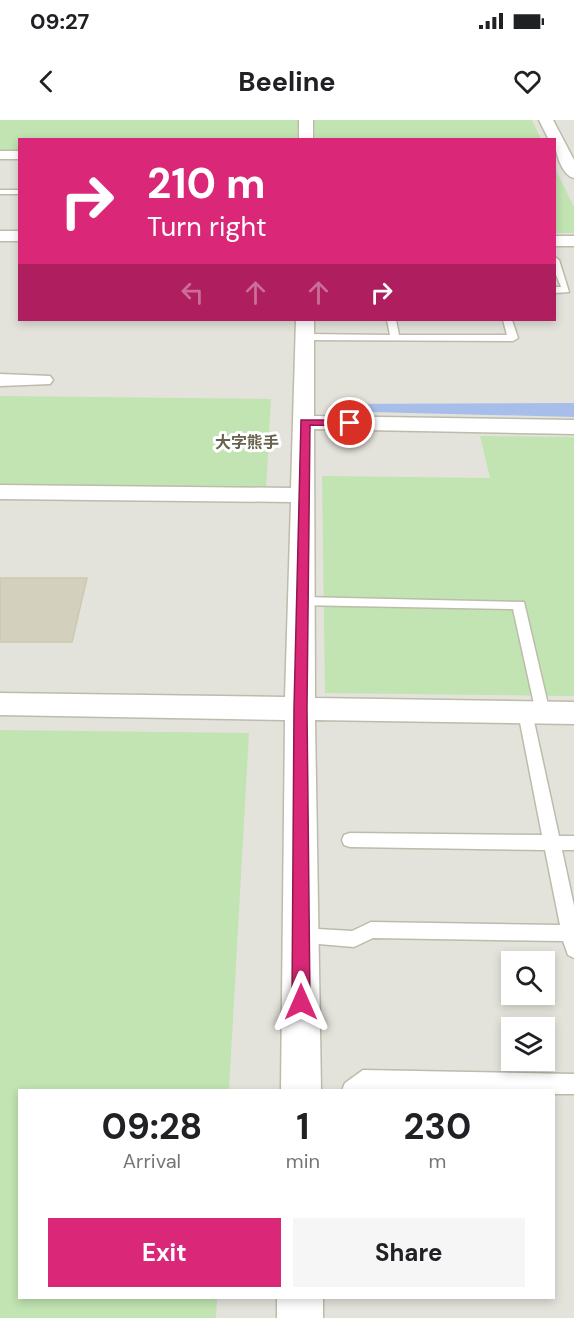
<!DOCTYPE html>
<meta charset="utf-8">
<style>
:root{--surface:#fff;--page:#f6f6f6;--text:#202124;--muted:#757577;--accent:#db2777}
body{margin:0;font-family:"DM Sans","Noto Sans JP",sans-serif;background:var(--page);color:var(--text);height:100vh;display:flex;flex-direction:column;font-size:22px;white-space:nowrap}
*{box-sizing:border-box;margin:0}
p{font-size:20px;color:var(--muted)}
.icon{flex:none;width:33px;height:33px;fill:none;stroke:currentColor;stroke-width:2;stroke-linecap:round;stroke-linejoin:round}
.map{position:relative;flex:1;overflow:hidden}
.side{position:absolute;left:18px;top:969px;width:537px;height:210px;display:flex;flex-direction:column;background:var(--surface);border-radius:0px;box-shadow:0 3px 9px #0003}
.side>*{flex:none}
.top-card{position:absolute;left:18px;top:18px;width:538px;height:183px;border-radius:0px;box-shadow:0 3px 9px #0003;background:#db2777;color:#fff;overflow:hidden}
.buttons{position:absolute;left:501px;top:831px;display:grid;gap:12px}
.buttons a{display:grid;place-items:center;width:54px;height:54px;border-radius:0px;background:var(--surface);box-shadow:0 3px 9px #0003;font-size:30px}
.pin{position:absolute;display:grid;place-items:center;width:51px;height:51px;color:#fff;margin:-26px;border:3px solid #fff;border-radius:50%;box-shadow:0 2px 6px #0007}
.me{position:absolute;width:66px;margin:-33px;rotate:0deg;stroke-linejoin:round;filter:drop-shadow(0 0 4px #0008)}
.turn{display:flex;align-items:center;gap:21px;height:126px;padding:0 30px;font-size:27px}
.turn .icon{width:78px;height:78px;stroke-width:2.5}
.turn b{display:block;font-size:42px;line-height:51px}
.lanes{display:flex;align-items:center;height:57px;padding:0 30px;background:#0003;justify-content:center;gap:30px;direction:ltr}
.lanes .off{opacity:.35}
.eta{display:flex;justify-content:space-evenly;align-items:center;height:102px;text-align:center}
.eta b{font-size:36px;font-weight:700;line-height:42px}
.action{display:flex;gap:12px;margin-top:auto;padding:12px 30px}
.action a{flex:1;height:69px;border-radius:0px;background:var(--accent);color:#fff;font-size:24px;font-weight:700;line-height:69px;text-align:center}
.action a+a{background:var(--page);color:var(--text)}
.status{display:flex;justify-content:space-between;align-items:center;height:42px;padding:0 30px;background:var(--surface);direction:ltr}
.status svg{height:16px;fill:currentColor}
header{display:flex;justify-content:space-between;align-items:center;height:78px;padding:0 30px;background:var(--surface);font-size:27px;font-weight:700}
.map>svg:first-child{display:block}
.industrial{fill:#e4e3db;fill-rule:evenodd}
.green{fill:#c1e4b2}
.water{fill:#a7beeb}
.building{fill:#d3d0bd;stroke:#cdc9b1;stroke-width:1.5}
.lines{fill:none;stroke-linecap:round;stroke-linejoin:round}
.lane-casing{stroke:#bdbbaa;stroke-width:3}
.street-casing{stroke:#bdbbaa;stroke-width:3}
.lane{fill:#fff;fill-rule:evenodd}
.street{fill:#fff;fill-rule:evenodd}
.route{fill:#db2777;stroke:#8e194d;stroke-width:1.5}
.labels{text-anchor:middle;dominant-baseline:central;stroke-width:6;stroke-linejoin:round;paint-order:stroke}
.far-quarter-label{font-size:16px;font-weight:bold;fill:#67634e;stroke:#fff}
</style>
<div class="status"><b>09:27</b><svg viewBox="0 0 49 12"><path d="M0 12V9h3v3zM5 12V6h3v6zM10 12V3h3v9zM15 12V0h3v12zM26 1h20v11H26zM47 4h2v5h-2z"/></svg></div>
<header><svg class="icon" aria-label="back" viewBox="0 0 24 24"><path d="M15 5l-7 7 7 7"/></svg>Beeline<svg class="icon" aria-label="heart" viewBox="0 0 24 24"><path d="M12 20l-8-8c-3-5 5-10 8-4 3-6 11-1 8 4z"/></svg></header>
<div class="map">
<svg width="574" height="1198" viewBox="0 0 574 1198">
<rect width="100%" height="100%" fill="#f2f2e7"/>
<path class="industrial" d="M0,0H574V1198H0ZM20,20H555V200H20ZM512,842H544V874H512ZM512,908H544V940H512ZM20,970H554V1178H20Z"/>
<g class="green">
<polygon points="0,0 298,0 297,19 20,20 19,31 0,31"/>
<polygon points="314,0 532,0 541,19 315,19"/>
<polygon points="555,48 574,87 574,113 555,113"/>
<polygon points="0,276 271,279 266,370 0,367"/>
<polygon points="480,316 574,317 574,576 325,573 322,356 490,358"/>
<polygon points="0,610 249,613 229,970 20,970 20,1178 217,1178 216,1198 0,1198"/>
</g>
<polygon class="water" points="574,283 574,297 331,291 329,288 331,284"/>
<polygon class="building" points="0,458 87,458 72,522 0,522"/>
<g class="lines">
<defs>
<g id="lane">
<rect x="0" y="70" width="20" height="4"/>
<polygon points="555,137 559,140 569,172 555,173 555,167 561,167 555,152"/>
<polygon points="387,200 396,200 399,215 507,215 503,200 512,200 518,218 513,221 304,220 299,217 304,214 390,215"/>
<polygon points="301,477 524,482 550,593 543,599 536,593 513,489 296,485 294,482"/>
<polygon points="525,586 532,592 559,716 574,716 574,730 562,730 574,786 574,838 568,835 563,821 373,818 354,827 295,822 292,816 295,810 301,808 352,811 371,802 560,805 545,730 350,727 344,725 342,720 344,715 350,713 542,715 518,592"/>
<polygon points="363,950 574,954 574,974 554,974 554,970 342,970 345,963"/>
</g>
<g id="street">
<rect x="299" y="0" width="14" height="20"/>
<path d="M539,0H553L574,40V58C561,55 555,31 555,20H549Z"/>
<rect x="0" y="31" width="20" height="8"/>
<rect x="0" y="111" width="20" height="10"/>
<rect x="555" y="116" width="19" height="10"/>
<polygon points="296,200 314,200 314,296 574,300 574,314 314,309 315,578 574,582 574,604 315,600 321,970 281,970 285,600 0,595 0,573 285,577 291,382 0,379 0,365 291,368"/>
<polygon points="0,254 50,256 53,260 50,264 0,266"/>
<rect x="277" y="1178" width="46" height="20"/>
</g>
</defs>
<use href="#lane" class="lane-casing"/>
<use href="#street" class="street-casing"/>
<use href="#lane" class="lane"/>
<use href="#street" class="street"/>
</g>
<polygon class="route" points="301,300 350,300 354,303 350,306 310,305 307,588 310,882 307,888 301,891 295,888 292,882 294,588"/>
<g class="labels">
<g class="far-quarter-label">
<text x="247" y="322">大字熊手</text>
</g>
</g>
</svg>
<div class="buttons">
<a><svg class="icon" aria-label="search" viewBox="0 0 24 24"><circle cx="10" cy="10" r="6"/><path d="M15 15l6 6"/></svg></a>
<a><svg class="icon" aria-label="layers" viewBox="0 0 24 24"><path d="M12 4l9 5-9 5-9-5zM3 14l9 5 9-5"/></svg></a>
</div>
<div class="pin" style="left:350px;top:303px;background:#d93025"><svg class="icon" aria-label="arrive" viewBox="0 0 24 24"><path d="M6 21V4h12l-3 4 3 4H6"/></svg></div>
<svg class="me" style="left:301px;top:882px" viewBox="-20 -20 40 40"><path d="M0-17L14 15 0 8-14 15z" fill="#db2777" stroke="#fff" stroke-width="4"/></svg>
<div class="top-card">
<div class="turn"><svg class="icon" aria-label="right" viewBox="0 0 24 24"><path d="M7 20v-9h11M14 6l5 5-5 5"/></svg><div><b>210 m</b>Turn right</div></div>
<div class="lanes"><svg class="icon off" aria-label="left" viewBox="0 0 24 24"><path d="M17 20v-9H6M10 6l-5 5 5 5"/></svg><svg class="icon off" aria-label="ahead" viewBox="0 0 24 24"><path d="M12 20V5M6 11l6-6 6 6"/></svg><svg class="icon off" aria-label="ahead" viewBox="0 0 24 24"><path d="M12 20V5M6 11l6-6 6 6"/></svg><svg class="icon" aria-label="right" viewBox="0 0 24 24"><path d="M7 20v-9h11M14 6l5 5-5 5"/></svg></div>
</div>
<section class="side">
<div class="eta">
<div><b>09:28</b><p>Arrival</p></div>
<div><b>1</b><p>min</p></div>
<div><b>230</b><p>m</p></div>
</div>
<div class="action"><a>Exit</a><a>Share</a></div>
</section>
</div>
